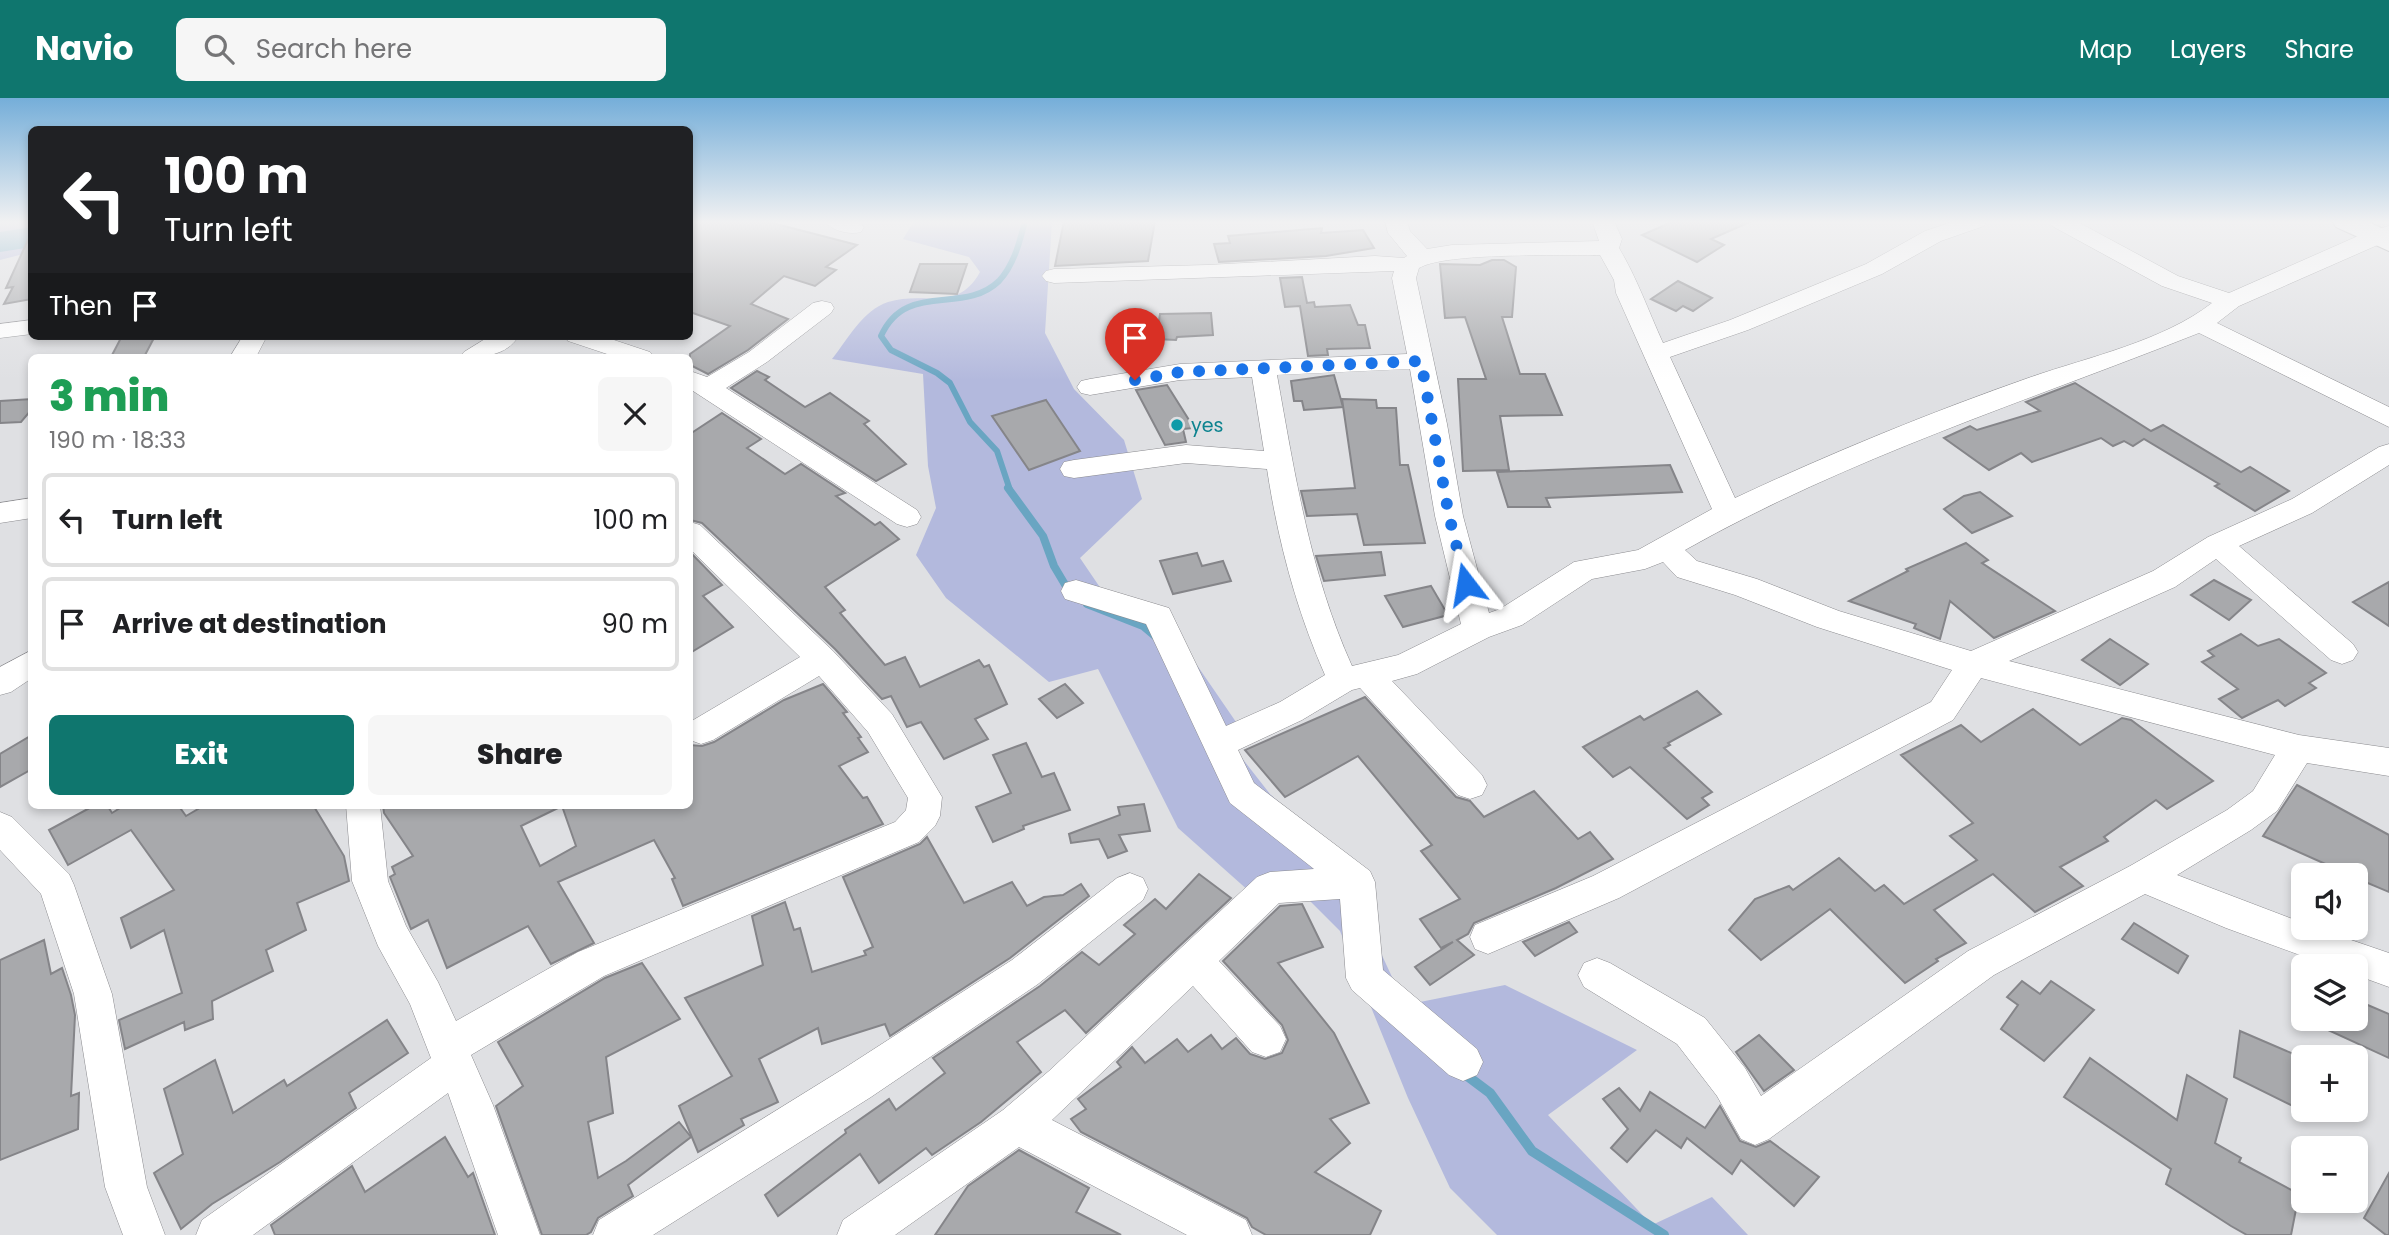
<!DOCTYPE html>
<meta charset="utf-8">
<style>
:root{--surface:#fff;--page:#f6f6f6;--text:#202124;--muted:#757577;--line:#e0e0e0;--accent:#0f766e}
body{margin:0;font-family:Poppins,sans-serif;background:var(--page);color:var(--text);height:100vh;display:flex;flex-direction:column;font-size:26px;white-space:nowrap}
*{box-sizing:border-box;margin:0}
p{font-size:23px;color:var(--muted)}
.icon{flex:none;width:38px;height:38px;fill:none;stroke:currentColor;stroke-width:2;stroke-linecap:round;stroke-linejoin:round}
.map{position:relative;flex:1;overflow:hidden}
.drawer{position:absolute;left:28px;top:256px;width:665px;height:455px;display:flex;flex-direction:column;background:var(--surface);border-radius:10px;box-shadow:0 4px 10px #0003}
.drawer>*{flex:none}
.guide{position:absolute;left:28px;top:28px;width:665px;height:214px;border-radius:10px;box-shadow:0 4px 10px #0003;background:#202124;color:#fff;overflow:hidden}
.tools{position:absolute;left:2291px;top:765px;display:grid;gap:14px}
.tools a{display:grid;place-items:center;width:77px;height:77px;border-radius:10px;background:var(--surface);box-shadow:0 4px 10px #0003;font-size:35px}
.pin{position:absolute;display:grid;place-items:center;width:60px;height:60px;color:#fff;margin:-72px -30px;border-radius:50% 50% 50% 0;rotate:-45deg;box-shadow:0 0 7px #0007}
.pin .icon{rotate:45deg}
.me{position:absolute;width:77px;margin:-38px;rotate:346deg;stroke-linejoin:round;filter:drop-shadow(0 0 5px #0008)}
.turn{display:flex;align-items:center;gap:24px;height:147px;padding:0 21px;font-size:32px}
.turn .icon{width:91px;height:91px;stroke-width:2.5}
.turn b{display:block;font-size:49px;line-height:60px}
.then{display:flex;align-items:center;height:66px;padding:0 21px;background:#0003;gap:14px;font-size:26px}
.round{display:grid;place-items:center;flex:none;width:74px;height:74px;border-radius:10px;background:var(--page)}
.overview{display:flex;align-items:center;justify-content:space-between;height:119px;padding:0 21px}
h1{font-size:42px;font-weight:800;line-height:52px;color:#1e9e55}
.primary-button{display:flex;gap:14px;margin-top:auto;padding:14px 21px}
.primary-button a{flex:1;height:80px;border-radius:10px;background:var(--accent);color:#fff;font-size:28px;font-weight:800;line-height:80px;text-align:center}
.primary-button a+a{background:var(--page);color:var(--text)}
ul{padding:0;list-style:none}
li{display:flex;align-items:center;gap:21px;height:94px;margin:0 14px 10px;padding:0 7px;border:4px solid var(--line);border-radius:10px}
li div{flex:1}
li b{display:block;font-size:26px}
li em{font-style:normal}
header{display:flex;align-items:center;gap:42px;box-sizing:border-box;height:98px;padding:0 35px;background:var(--accent);color:#fff}
header strong{font-size:33px}
nav{display:flex;gap:38px;margin-inline-start:auto;font-size:24px}
.search{width:490px;height:63px;background:var(--page);display:flex;align-items:center;gap:18px;box-sizing:border-box;padding:0 24px;border-radius:10px;color:var(--muted);font-size:26px}
.map>svg:first-child{display:block}
.green{fill:#b3b9dd}
.lines{fill:none;stroke-linecap:round;stroke-linejoin:round}
.stream-far2{stroke:#69a5c2;stroke-width:6}
.stream-far1{stroke:#69a5c2;stroke-width:8}
.stream{stroke:#69a5c2;stroke-width:10}
.river{fill:#69a5c2;fill-rule:evenodd}
.building{fill:#a8a9ac;stroke:#858589;stroke-width:2;fill-rule:evenodd}
.minor-casing{stroke:#8b8b8f;stroke-width:1}
.tertiary-casing{stroke:#8b8b8f;stroke-width:2}
.minor{fill:#fff;fill-rule:evenodd}
.tertiary{fill:#fff;fill-rule:evenodd}
.route{stroke:#1a73e8;stroke-width:12;stroke-dasharray:0 21.6}
.culture-dot{fill:#0f9aa8;stroke:#dfe0e3;stroke-width:2.5}
.labels{text-anchor:middle;dominant-baseline:central;stroke-width:6;stroke-linejoin:round;paint-order:stroke}
.culture-label{font-size:19px;fill:#0d838f;stroke:#dfe0e3;text-anchor:start}
</style>
<header>
<strong>Navio</strong>
<div class="search"><svg class="icon" aria-label="search" viewBox="0 0 24 24"><circle cx="10" cy="10" r="6"/><path d="M15 15l6 6"/></svg>Search here</div>
<nav><a>Map</a><a>Layers</a><a>Share</a></nav>
</header>
<div class="map">
<svg width="2389" height="1137" viewBox="0 0 2389 1137">
<rect width="100%" height="100%" fill="#dfe0e3"/>
<g class="green">
<polygon points="0,123 31,123 31,154 0,162"/>
<path d="M914,123H1052L1045,235L1074,291L1124,342L1142,401L1080,460L1114,510L1166,522L1236,624L1220,632L1270,696L1335,756L1405,907L1505,887L1637,952L1548,1017L1652,1127L1712,1099L1748,1137H1497L1450,1090L1408,1000L1340,833L1297,790L1250,794L1178,730L1098,571L1049,584L946,500L916,457L936,410L928,368L923,276L832,261C848,241 863,212 888,204C924,192 957,216 980,174L969,159L903,141Z"/>
</g>
<g class="lines">
<path class="stream-far2" d="M1010,392L997,353L970,324L950,285L937,275L891,252L881,238C906,182 963,218 999,183C1014,167 1020,143 1025,123"/>
<g class="stream-far1">
<polyline points="1008,390 1043,438 1054,468 1070,495"/>
<polyline points="1087,506 1143,528 1156,539"/>
</g>
<polyline class="stream" points="1462,974 1490,995 1532,1053 1664,1137"/>
<polygon class="river" points="32,129 32,149 0,154 0,134"/>
</g>
<g class="building">
<polygon points="690,123 765,123 857,147 826,169 836,172 815,188 784,178 751,206 788,221 748,252 708,276 690,267 690,256 730,228 690,214"/>
<polygon points="1064,123 1155,123 1148,163 1055,168"/>
<polygon points="1674,123 1752,123 1711,141 1724,147 1697,164 1642,137"/>
<polygon points="1322,130 1321,135 1363,132 1374,150 1326,158 1219,164 1214,146 1230,145 1228,138"/>
<polygon points="32,133 32,201 4,206 13,189 6,190"/>
<polygon points="1492,162 1504,162 1516,169 1512,219 1502,219 1520,276 1545,276 1562,317 1500,318 1509,372 1463,373 1458,281 1486,281 1465,219 1445,220 1440,166 1480,167"/>
<polygon points="920,166 967,166 957,196 910,194"/>
<polygon points="1302,179 1307,205 1314,204 1315,209 1350,207 1358,227 1365,227 1370,250 1327,251 1328,257 1308,258 1300,208 1285,209 1280,180"/>
<polygon points="1678,183 1712,200 1693,213 1683,208 1676,213 1651,201"/>
<polygon points="1211,215 1213,237 1177,239 1176,242 1156,241 1160,216"/>
<polygon points="122,238 155,238 144,259 111,259"/>
<polygon points="757,273 769,279 765,282 805,309 830,295 869,323 864,326 906,366 876,383 731,290"/>
<polygon points="1334,277 1343,309 1304,312 1302,303 1294,303 1291,283"/>
<polygon points="2075,285 2151,333 2163,327 2241,374 2250,369 2289,393 2255,413 2215,388 2219,386 2144,341 2133,348 2124,343 2113,348 2101,340 2032,364 2021,355 1989,372 1944,340 1970,328 1977,332 2040,313 2026,304"/>
<polygon points="1167,287 1194,330 1183,331 1186,344 1165,347 1136,292"/>
<polygon points="32,301 32,311 21,324 0,325 0,303"/>
<polygon points="1342,301 1376,302 1377,310 1396,310 1400,367 1408,367 1425,445 1364,447 1357,416 1307,418 1301,393 1355,390"/>
<polygon points="1046,302 1080,353 1029,372 992,318"/>
<polygon points="722,315 761,341 747,350 785,376 801,366 845,395 836,398 875,427 880,424 899,441 825,489 845,512 840,515 885,567 905,559 920,589 979,562 984,569 989,567 1007,606 975,621 988,641 944,661 921,624 907,629 891,598 882,601 835,551 702,425 690,422 690,336"/>
<polygon points="1670,367 1682,394 1546,400 1550,409 1508,409 1497,374"/>
<polygon points="1980,394 2012,418 1972,435 1944,411 1964,398"/>
<polygon points="1966,445 1988,462 1982,465 2055,513 1994,540 1950,503 1940,541 1914,530 1916,526 1849,503 1908,473 1906,471"/>
<polygon points="690,454 722,487 703,498 733,529 690,555"/>
<polygon points="1381,454 1385,477 1324,483 1316,458"/>
<polygon points="1197,455 1202,468 1223,463 1231,483 1173,496 1160,463"/>
<polygon points="2214,482 2251,502 2229,522 2191,497"/>
<polygon points="2389,484 2389,528 2353,504"/>
<polygon points="1431,488 1448,517 1403,529 1385,498"/>
<polygon points="2241,536 2258,548 2279,541 2326,575 2309,585 2316,590 2285,608 2278,602 2242,620 2219,601 2238,591 2202,564 2214,558 2208,553"/>
<polygon points="2110,541 2148,566 2120,587 2082,562"/>
<path d="M823,586L847,614L843,615L861,639L858,640L868,654L839,668L863,700L867,699L883,726L683,808L672,781L675,780L654,742L558,784L594,845L551,866L528,828L447,870L428,822L411,831L390,779L395,776L392,769L413,758L384,715L383,707H690V647L702,648L714,644L784,602ZM562,708L576,748L540,768L521,728Z"/>
<polygon points="1065,586 1083,605 1057,620 1039,601"/>
<polygon points="1697,593 1721,616 1668,645 1670,647 1664,650 1712,694 1702,700 1709,707 1687,721 1630,669 1613,679 1583,649 1640,618 1644,622"/>
<polygon points="1365,599 1456,699 1470,703 1484,719 1534,693 1578,741 1590,734 1613,761 1556,790 1474,825 1468,836 1457,842 1474,857 1430,887 1415,869 1453,844 1441,850 1420,821 1460,801 1421,753 1432,747 1358,658 1285,699 1245,652"/>
<polygon points="2033,611 2080,647 2122,620 2131,622 2213,683 2167,711 2156,702 2104,739 2108,743 2060,769 2083,788 2035,814 1993,776 1934,812 1966,845 1936,861 1938,863 1905,885 1830,811 1761,862 1729,832 1755,801 1789,788 1793,792 1839,760 1875,793 1884,787 1904,806 1977,762 1950,738 1973,725 1901,657 1961,627 1981,644"/>
<polygon points="32,637 32,671 0,689 0,656"/>
<polygon points="1026,645 1042,679 1054,675 1070,712 1023,728 1024,731 993,744 976,709 1011,695 993,657"/>
<polygon points="2297,687 2389,737 2389,794 2356,780 2356,777 2350,777 2263,738"/>
<polygon points="1144,706 1150,733 1119,737 1127,753 1108,760 1099,741 1071,745 1069,736 1120,717 1118,709"/>
<polygon points="95,707 107,707 112,715 125,707 178,707 186,718 205,707 313,707 344,758 349,783 297,805 306,832 266,852 273,873 212,903 213,921 185,932 184,924 125,951 119,922 182,895 164,832 131,850 121,820 174,792 131,732 68,767 49,732"/>
<polygon points="927,739 964,805 1012,784 1027,808 1044,799 1063,797 1081,786 1089,798 1010,860 890,938 885,926 822,946 818,930 759,961 778,1004 741,1021 744,1027 698,1054 679,1008 732,978 685,900 763,867 752,818 785,804 794,832 800,830 812,874 866,857 864,853 873,849 843,779 920,746"/>
<polygon points="1199,776 1231,800 1086,935 1065,912 1017,944 1041,974 981,1024 932,1057 926,1050 879,1085 860,1056 778,1118 765,1097 846,1035 845,1032 889,1001 896,1012 945,975 933,960 1040,888 1082,854 1099,867 1135,836 1124,827 1155,801 1166,811"/>
<polygon points="1302,806 1323,849 1278,865 1334,935 1369,1005 1330,1021 1350,1045 1315,1074 1381,1113 1370,1137 1266,1137 1252,1129 1247,1120 1081,1034 1071,1021 1086,1011 1078,1001 1121,969 1117,964 1132,949 1145,965 1177,941 1188,954 1211,937 1222,951 1236,940 1250,956 1265,961 1282,955 1288,942 1282,927 1223,863 1280,808"/>
<polygon points="1569,824 1577,834 1535,858 1523,844"/>
<polygon points="2134,825 2188,858 2178,875 2122,841"/>
<polygon points="44,842 51,876 62,870 71,897 75,917 71,998 79,995 78,1031 0,1062 0,862"/>
<polygon points="642,865 680,921 606,959 613,1015 588,1024 598,1080 626,1063 679,1024 691,1039 628,1087 633,1098 598,1120 591,1134 586,1137 542,1137 496,1008 523,988 498,944 605,880"/>
<polygon points="2022,883 2040,896 2051,883 2094,912 2044,963 2001,931 2018,907 2007,899"/>
<polygon points="2356,902 2389,916 2389,960 2302,920 2356,920"/>
<polygon points="387,922 408,955 349,995 356,1010 280,1064 212,1106 181,1131 154,1075 183,1056 164,991 215,962 233,1015 284,982 287,988"/>
<polygon points="2240,933 2303,960 2303,1013 2234,979"/>
<polygon points="1759,937 1794,972 1764,993 1736,954"/>
<polygon points="2090,960 2177,1022 2187,977 2227,1001 2215,1045 2241,1060 2239,1064 2299,1096 2291,1137 2247,1137 2231,1128 2166,1086 2171,1071 2064,999"/>
<polygon points="1619,990 1640,1013 1650,994 1705,1030 1720,1008 1740,1043 1756,1049 1770,1043 1819,1079 1794,1108 1741,1062 1732,1076 1687,1040 1681,1050 1656,1032 1627,1064 1611,1050 1628,1031 1603,1001"/>
<polygon points="445,1039 468,1079 473,1075 495,1137 275,1137 271,1127 352,1068 365,1094"/>
<polygon points="1019,1052 1089,1090 1076,1114 1121,1137 935,1137 968,1088"/>
<polygon points="2389,1075 2389,1137 2386,1137 2364,1120"/>
</g>
<g class="lines">
<defs>
<g id="minor">
<path d="M825,123H857L864,129L861,134C850,137 831,133 825,123Z"/>
<path d="M1385,123H1407L1410,133L1427,151L1452,147L1599,143L1592,123H1614L1622,141L1619,150C1637,180 1648,212 1663,245L1730,222L1866,166L1925,133L1955,123H1987L1984,128L1941,143L1882,176L1748,232L1670,259L1735,400C1831,355 1931,314 2031,279C2089,259 2163,243 2212,205L2162,188L2052,128L2049,123H2076L2178,178L2229,195L2367,134L2389,128V142L2239,208L2217,225L2389,309V329L2199,235C2025,304 1850,359 1685,452L1697,463L1757,481L1839,513L1971,553L2153,473L2208,439L2292,401L2379,349L2389,346V367L2312,415L2239,448L2353,546L2358,554L2353,562L2342,566L2331,562L2216,461L2175,489L2009,563L2299,637L2389,650V678L2307,665L2277,713L2251,732L2177,777L2303,825V830H2316L2389,855V889L2356,877V868H2330L2226,830L2145,796L1994,877L1769,1041L1755,1047L1741,1041L1717,998L1677,946L1584,889L1578,877L1584,865L1597,860L1610,865L1705,920L1745,970L1761,998L1968,853L2130,768L2227,712L2253,693L2275,657L1981,580L1953,622L1619,800L1488,856L1475,851L1470,839L1475,827L1593,778L1931,604L1952,572L1817,529L1735,497L1677,479L1663,464L1645,471L1592,481L1522,527L1489,539L1417,576L1392,583L1482,677L1487,687L1482,697L1470,701L1458,697L1360,590L1352,592L1302,622L1238,652L1254,685L1370,773L1375,784L1383,872L1477,951L1483,964L1477,977L1463,983L1449,977L1352,892L1346,880L1340,801L1279,805L1219,863L1280,928L1286,941L1280,954L1266,959L1252,954L1193,888L1052,1022L1246,1122L1252,1137H1187L1019,1049L895,1137H837L843,1122L1003,1012L1049,973L1257,779L1270,774L1314,771L1230,705L1146,526L1065,501L1061,493L1065,485L1076,482L1169,510L1226,628L1280,604L1325,577C1296,511 1278,443 1267,371L1186,365L1074,380L1064,378L1060,371L1064,364L1074,362L1186,347L1264,353L1252,279L1180,282L1090,297L1081,295L1077,289L1081,283L1090,281L1180,266L1407,256L1392,180L1394,173L1054,185L1046,183L1042,178L1046,173L1054,171L1207,167L1375,158L1404,160L1407,158L1388,135ZM1600,157L1614,182L1616,195L1712,411L1638,452L1574,464L1500,511L1489,515L1463,418L1447,326L1416,180L1419,170C1446,154 1562,158 1600,157ZM1410,271L1435,418L1461,526L1398,557L1352,568C1310,475 1295,377 1277,277Z"/>
<polygon points="822,203 831,205 834,210 831,215 767,264 726,290 917,412 921,419 917,426 907,429 897,426 690,291 690,273 707,279 749,254 813,205"/>
<polygon points="32,222 32,236 0,240 0,226"/>
<polygon points="243,238 267,238 256,259 230,259"/>
<path d="M490,238H519C505,259 483,259 460,259L464,254Z"/>
<polygon points="565,238 602,238 650,254 654,259 616,259 568,243"/>
<polygon points="32,400 32,420 0,425 0,405"/>
<polygon points="690,424 700,427 833,553 892,616 942,699 940,718 935,728 919,744 604,878 471,957 493,1007 540,1137 498,1137 448,995 253,1137 196,1137 202,1122 431,960 410,906 378,848 352,783 346,707 380,707 388,783 406,828 438,884 456,923 578,854 895,724 906,712 908,700 868,634 819,578 713,642 701,646 690,642 690,624 800,559 690,451"/>
<polygon points="32,552 32,580 11,594 0,597 0,569"/>
<polygon points="0,714 12,719 69,776 74,787 112,896 147,1089 165,1137 123,1137 105,1089 74,896 41,796 0,752"/>
<polygon points="1130,775 1143,780 1148,791 1143,802 1038,886 871,999 653,1137 593,1137 599,1122 843,971 1012,862 1117,780"/>
</g>
<polygon id="tertiary" points="2332,123 2367,123 2389,134 2389,153 2336,129"/>
</defs>
<use href="#minor" class="minor-casing"/>
<use href="#tertiary" class="tertiary-casing"/>
<use href="#minor" class="minor"/>
<use href="#tertiary" class="tertiary"/>
</g>
<linearGradient id="sky" x2="0" y2="1"><stop stop-color="#75aed9"/><stop offset="0.44" stop-color="#f1f1f2"/><stop offset="1" stop-color="#f1f1f2" stop-opacity="0"/></linearGradient>
<rect width="2389" height="282" fill="url(#sky)"/>
<g class="lines">
<polyline class="route" points="1135,282 1180,274 1421,263 1449,418 1466,486"/>
</g>
<circle class="culture-dot" cx="1177" cy="327" r="7"/>
<g class="labels">
<g class="culture-label">
<text x="1191" y="327">yes</text>
</g>
</g>
</svg>
<div class="tools">
<a><svg class="icon" aria-label="sound" viewBox="0 0 24 24"><path d="M4 9h4l5-4v14l-5-4H4zM17 9q2 3 0 6"/></svg></a>
<a><svg class="icon" aria-label="layers" viewBox="0 0 24 24"><path d="M12 4l9 5-9 5-9-5zM3 14l9 5 9-5"/></svg></a>
<a>+</a>
<a>−</a>
</div>
<div class="pin" style="left:1135px;top:282px;background:#d93025"><svg class="icon" aria-label="arrive" viewBox="0 0 24 24"><path d="M6 21V4h12l-3 4 3 4H6"/></svg></div>
<svg class="me" style="left:1466px;top:486px" viewBox="-20 -20 40 40"><path d="M0-17L14 15 0 8-14 15z" fill="#1a73e8" stroke="#fff" stroke-width="4"/></svg>
<div class="guide">
<div class="turn"><svg class="icon" aria-label="left" viewBox="0 0 24 24"><path d="M17 20v-9H6M10 6l-5 5 5 5"/></svg><div><b>100 m</b>Turn left</div></div>
<div class="then">Then<svg class="icon" aria-label="arrive" viewBox="0 0 24 24"><path d="M6 21V4h12l-3 4 3 4H6"/></svg></div>
</div>
<section class="drawer">
<div class="overview"><div><h1>3 min</h1><p>190 m · 18:33</p></div><a class="round"><svg class="icon" aria-label="close" viewBox="0 0 24 24"><path d="M6 6l12 12M18 6L6 18"/></svg></a></div>
<ul>
<li><svg class="icon" aria-label="left" viewBox="0 0 24 24"><path d="M17 20v-9H6M10 6l-5 5 5 5"/></svg><div><b>Turn left</b></div><em>100 m</em></li>
<li><svg class="icon" aria-label="arrive" viewBox="0 0 24 24"><path d="M6 21V4h12l-3 4 3 4H6"/></svg><div><b>Arrive at destination</b></div><em>90 m</em></li>
</ul>
<div class="primary-button"><a>Exit</a><a>Share</a></div>
</section>
</div>
